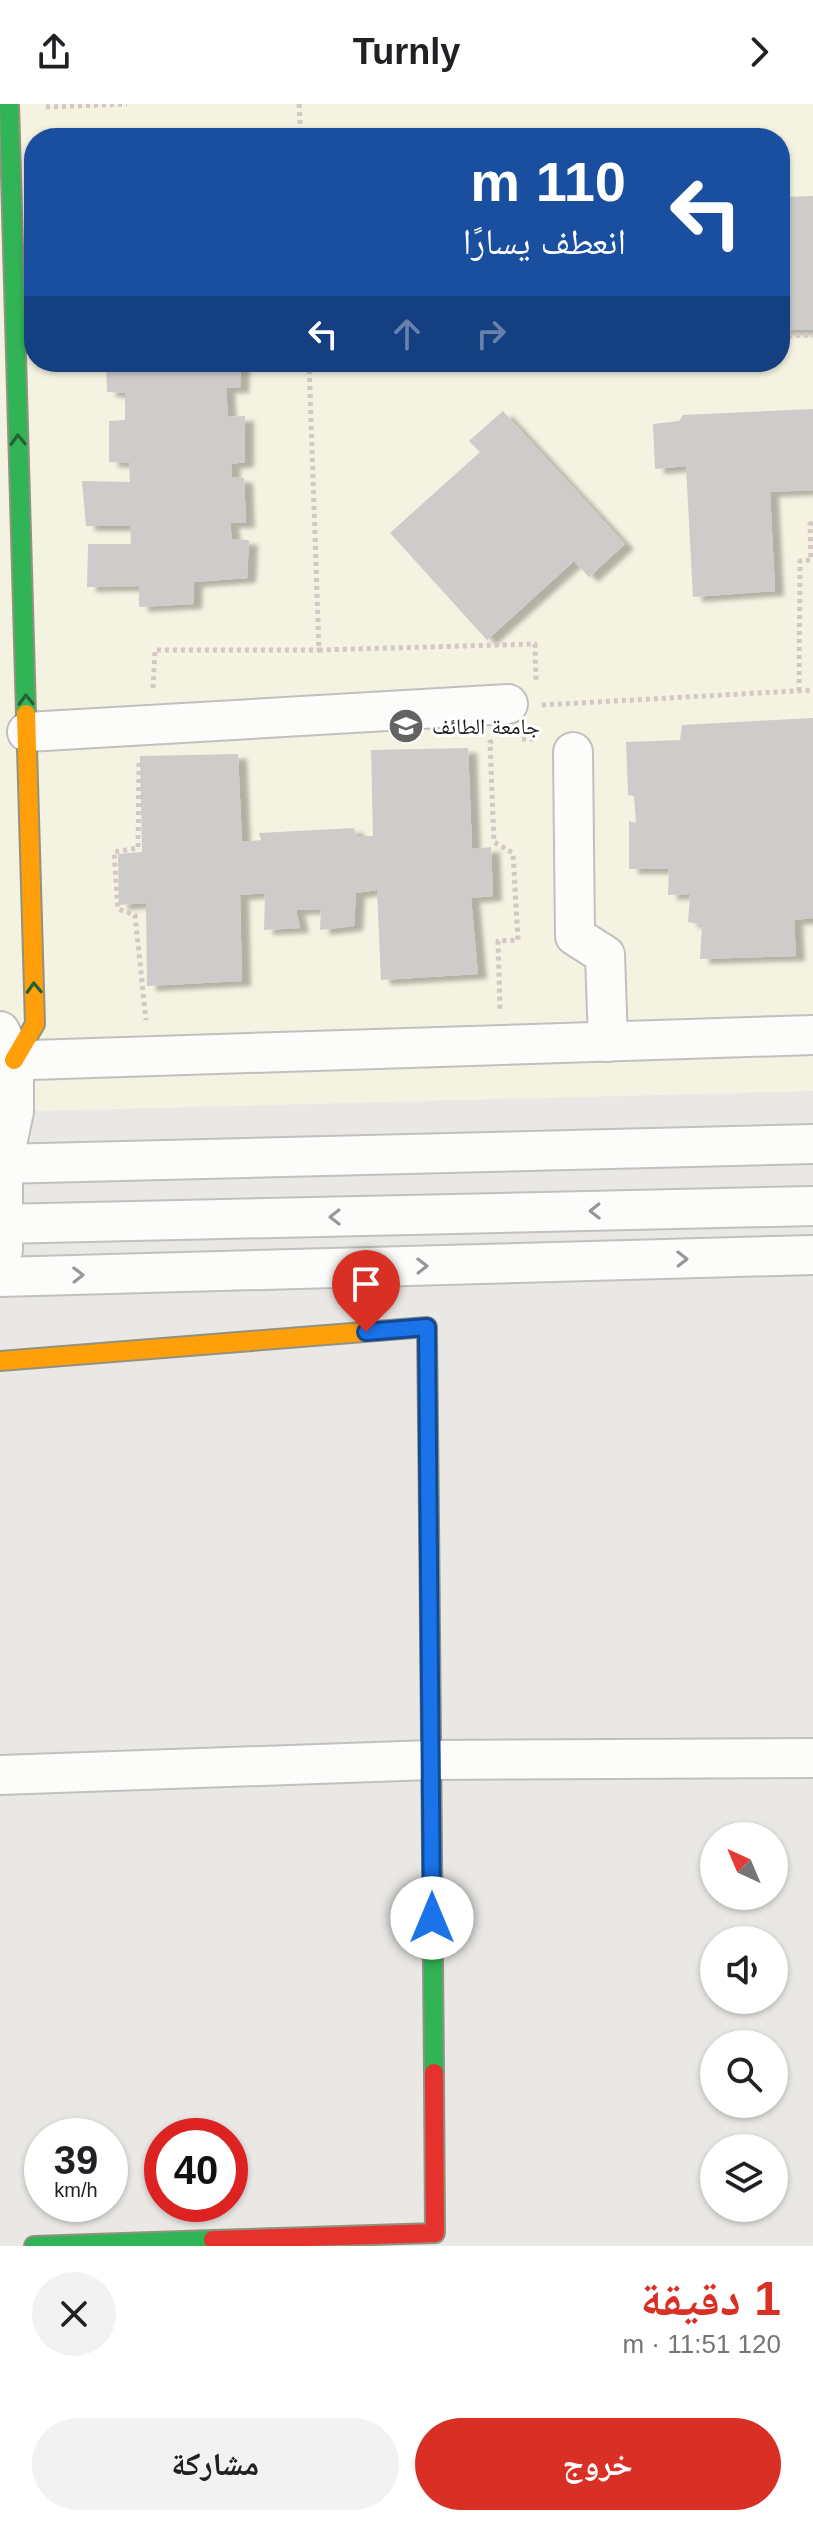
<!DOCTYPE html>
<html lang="ar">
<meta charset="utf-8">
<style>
:root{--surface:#fff;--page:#f2f2f2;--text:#202124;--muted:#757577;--accent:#d93025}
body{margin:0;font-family:Arial,"Noto Naskh Arabic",sans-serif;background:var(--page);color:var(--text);direction:rtl;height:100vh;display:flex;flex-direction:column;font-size:30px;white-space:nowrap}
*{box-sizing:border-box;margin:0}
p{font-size:26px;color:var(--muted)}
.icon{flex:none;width:44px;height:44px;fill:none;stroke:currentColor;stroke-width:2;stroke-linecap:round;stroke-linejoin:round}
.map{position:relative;height:2142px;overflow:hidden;direction:ltr}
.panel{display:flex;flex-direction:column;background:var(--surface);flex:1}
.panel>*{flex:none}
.hud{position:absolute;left:24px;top:24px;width:766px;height:244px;border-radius:32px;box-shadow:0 2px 6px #0004;direction:rtl;background:#1a4fa0;color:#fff;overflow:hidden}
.needle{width:52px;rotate:316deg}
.controls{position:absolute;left:700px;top:1718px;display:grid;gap:16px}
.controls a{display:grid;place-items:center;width:88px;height:88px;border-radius:50%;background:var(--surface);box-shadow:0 2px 6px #0004;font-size:40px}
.speed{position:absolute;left:24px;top:2014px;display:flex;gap:16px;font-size:40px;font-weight:700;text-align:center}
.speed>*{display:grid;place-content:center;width:104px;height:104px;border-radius:50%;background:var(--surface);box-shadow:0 2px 6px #0004;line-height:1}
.speed small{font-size:20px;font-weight:400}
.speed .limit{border:12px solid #d22;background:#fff;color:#111}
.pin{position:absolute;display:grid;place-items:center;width:68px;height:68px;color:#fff;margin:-82px -34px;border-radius:50% 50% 50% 0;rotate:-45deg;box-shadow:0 0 8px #0007}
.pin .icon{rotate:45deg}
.me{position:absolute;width:88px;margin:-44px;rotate:0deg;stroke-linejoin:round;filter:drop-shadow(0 0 6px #0008)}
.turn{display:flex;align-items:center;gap:28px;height:168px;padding:0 32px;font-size:36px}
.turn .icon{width:104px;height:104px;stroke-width:2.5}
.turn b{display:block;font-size:56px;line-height:68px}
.lanes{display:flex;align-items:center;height:76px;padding:0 32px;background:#0003;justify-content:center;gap:40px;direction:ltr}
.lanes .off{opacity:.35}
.round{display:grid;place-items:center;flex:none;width:84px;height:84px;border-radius:42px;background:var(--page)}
.overview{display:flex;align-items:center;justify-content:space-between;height:136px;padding:0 32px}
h1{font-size:48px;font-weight:800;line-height:60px;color:var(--accent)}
.button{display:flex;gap:16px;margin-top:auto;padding:16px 32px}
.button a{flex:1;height:92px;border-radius:48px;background:var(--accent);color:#fff;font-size:32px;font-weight:800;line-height:92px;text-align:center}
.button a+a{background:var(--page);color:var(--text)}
header{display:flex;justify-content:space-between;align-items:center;height:104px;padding:0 32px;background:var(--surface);font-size:36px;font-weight:800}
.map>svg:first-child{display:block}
.education{fill:#f4f2e0;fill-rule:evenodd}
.building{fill:#ceccca;filter:url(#shadow)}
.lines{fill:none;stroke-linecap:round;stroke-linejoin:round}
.street-casing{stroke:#c1c0bf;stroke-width:42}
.fast-casing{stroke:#91927f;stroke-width:22}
.slow-casing{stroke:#91927f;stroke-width:22}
.jam-casing{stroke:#91927f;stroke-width:22}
.path{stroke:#d4c7c6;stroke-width:5;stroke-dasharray:4 4;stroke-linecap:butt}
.street{stroke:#fcfcfb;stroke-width:38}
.fast{stroke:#30b455;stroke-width:18}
.slow{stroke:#ff9f0a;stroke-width:18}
.jam{stroke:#e5322d;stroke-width:18}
.oneway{stroke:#256036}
.oneway2{stroke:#979797}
.route-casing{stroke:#114b97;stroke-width:20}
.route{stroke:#1a73e8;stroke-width:14}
.labels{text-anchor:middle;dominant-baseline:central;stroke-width:6;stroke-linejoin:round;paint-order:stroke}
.poi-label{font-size:22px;fill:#1c1c1c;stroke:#fff;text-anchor:start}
</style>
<header><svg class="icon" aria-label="forward" viewBox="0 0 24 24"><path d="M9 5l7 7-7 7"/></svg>Turnly<svg class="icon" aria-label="share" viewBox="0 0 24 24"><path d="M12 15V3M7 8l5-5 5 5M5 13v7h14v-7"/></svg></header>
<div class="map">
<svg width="813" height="2142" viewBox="0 0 813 2142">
<defs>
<filter id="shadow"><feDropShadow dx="9" dy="5" stdDeviation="2" flood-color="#0004"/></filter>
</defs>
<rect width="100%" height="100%" fill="#eae8e5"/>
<path class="education" d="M0,0H813V987L0,1008ZM34,34H780V258H34Z"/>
<g class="building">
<polygon points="813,92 813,226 780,226 780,93"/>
<polygon points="106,258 241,258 240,284 226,284 228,313 245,312 245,358 231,360 232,373 244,374 246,419 230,419 232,435 249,436 247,474 194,478 193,500 139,503 139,482 87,483 88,440 131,440 130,422 86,422 82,377 130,378 129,359 109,358 109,317 125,316 125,289 107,288"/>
<polygon points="813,305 813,386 770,388 775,487 693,493 686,362 655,365 653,320 679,317 683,311"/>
<polygon points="503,307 625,440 589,473 574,457 487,536 390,429 480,348 469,337"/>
<polygon points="813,614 813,814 794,816 796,852 700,855 702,821 688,818 690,790 668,791 669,765 629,765 629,717 636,719 634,692 628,691 626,638 680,636 682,621"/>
<polygon points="468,644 472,745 491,743 493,792 471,794 478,870 381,876 377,786 356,789 354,822 320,826 321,805 296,806 300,824 264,826 265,789 240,791 242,877 147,882 146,799 119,801 118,750 142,748 140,652 238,650 242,738 261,736 259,729 354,724 357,732 373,732 371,646"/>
</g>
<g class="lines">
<defs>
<g id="street">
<polyline points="27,628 508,600"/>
<polyline points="573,648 575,832 605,851 608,938"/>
<polyline points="0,927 14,956 14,1007 3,1060 3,1146"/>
<polyline points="0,957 813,931"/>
<polyline points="0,1060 813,1040"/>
<polyline points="0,1120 813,1102"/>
<polyline points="0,1173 813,1151"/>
<polyline points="0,1671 431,1656 813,1654"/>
</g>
<g id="fast">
<polyline points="9,0 26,610"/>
<polyline points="429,1416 434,1969"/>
<polyline points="34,2142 213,2136"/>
</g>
<g id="slow">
<polyline points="14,956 35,920 26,610"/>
<polyline points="0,1257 427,1223 429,1416"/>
</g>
<polyline id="jam" points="213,2136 435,2129 434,1969"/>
</defs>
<use href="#street" class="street-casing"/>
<use href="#fast" class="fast-casing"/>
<use href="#slow" class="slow-casing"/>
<use href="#jam" class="jam-casing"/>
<g class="path">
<polyline points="299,0 301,34"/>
<polyline points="46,3 127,0"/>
<polyline points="780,232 813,231"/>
<polyline points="309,258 319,546 535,540 536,578"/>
<polyline points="153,584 155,546 319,546"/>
<polyline points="799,587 800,457 811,456 810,420 813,419"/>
<polyline points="542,601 813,586"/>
<polyline points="522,635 534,635 535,624"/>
<polyline points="493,637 490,638 494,738 513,749 518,836 498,837 500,906"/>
<polyline points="139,659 138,744 114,748 118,805 135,811 146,916"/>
</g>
<use href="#street" class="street"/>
<use href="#fast" class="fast"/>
<use href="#slow" class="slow"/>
<use href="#jam" class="jam"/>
</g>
<defs><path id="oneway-chevron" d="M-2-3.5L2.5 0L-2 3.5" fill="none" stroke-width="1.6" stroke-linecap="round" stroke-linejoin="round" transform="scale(2)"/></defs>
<g class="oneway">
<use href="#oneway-chevron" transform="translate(18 336) rotate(-92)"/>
<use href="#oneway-chevron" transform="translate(26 596) rotate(-92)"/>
<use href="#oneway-chevron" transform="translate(34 884) rotate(-92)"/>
</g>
<g class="oneway2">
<use href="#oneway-chevron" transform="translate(595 1107) rotate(179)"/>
<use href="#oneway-chevron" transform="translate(335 1113) rotate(179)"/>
<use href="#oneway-chevron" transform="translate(682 1155) rotate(-1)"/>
<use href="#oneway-chevron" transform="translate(422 1162) rotate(-1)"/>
<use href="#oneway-chevron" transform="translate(78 1171) rotate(-1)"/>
</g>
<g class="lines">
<defs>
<polyline id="route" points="366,1228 427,1223 432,1814"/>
</defs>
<use href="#route" class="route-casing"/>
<use href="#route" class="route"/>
</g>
<defs>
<symbol id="university-disc" viewBox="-11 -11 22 22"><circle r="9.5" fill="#646362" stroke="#fff"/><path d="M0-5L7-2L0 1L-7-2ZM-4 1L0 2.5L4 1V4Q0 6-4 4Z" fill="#fff"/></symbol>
</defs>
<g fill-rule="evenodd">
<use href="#university-disc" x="386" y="602" width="40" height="40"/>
</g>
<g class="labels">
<g class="poi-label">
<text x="432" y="622">جامعة الطائف</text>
</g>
</g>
</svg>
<div class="controls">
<a><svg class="needle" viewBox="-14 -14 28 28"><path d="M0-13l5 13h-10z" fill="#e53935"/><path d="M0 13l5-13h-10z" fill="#757577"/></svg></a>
<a><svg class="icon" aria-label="sound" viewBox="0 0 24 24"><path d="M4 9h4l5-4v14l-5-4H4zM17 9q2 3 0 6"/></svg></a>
<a><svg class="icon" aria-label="search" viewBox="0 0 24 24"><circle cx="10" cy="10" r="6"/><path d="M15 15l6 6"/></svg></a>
<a><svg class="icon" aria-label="layers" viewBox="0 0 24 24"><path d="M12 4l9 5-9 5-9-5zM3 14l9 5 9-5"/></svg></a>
</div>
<div class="speed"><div>39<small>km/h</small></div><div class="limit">40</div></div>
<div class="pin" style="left:366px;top:1228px;background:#d93025"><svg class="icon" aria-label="arrive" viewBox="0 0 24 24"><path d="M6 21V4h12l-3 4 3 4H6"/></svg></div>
<svg class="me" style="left:432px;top:1814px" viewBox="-20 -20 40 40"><circle r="19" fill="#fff"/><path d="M0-13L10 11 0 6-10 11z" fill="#1a73e8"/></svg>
<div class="hud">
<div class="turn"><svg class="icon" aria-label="left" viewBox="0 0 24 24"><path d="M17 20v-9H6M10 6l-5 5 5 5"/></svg><div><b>110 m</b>انعطف يسارًا</div></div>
<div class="lanes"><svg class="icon" aria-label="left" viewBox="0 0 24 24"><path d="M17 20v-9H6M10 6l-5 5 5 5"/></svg><svg class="icon off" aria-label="ahead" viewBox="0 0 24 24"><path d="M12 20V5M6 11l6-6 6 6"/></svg><svg class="icon off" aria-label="right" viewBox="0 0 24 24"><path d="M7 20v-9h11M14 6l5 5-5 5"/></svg></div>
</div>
</div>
<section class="panel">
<div class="overview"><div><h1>1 دقيقة</h1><p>120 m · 11:51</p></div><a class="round"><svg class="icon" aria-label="close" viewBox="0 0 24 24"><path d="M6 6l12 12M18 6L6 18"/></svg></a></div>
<div class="button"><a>خروج</a><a>مشاركة</a></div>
</section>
